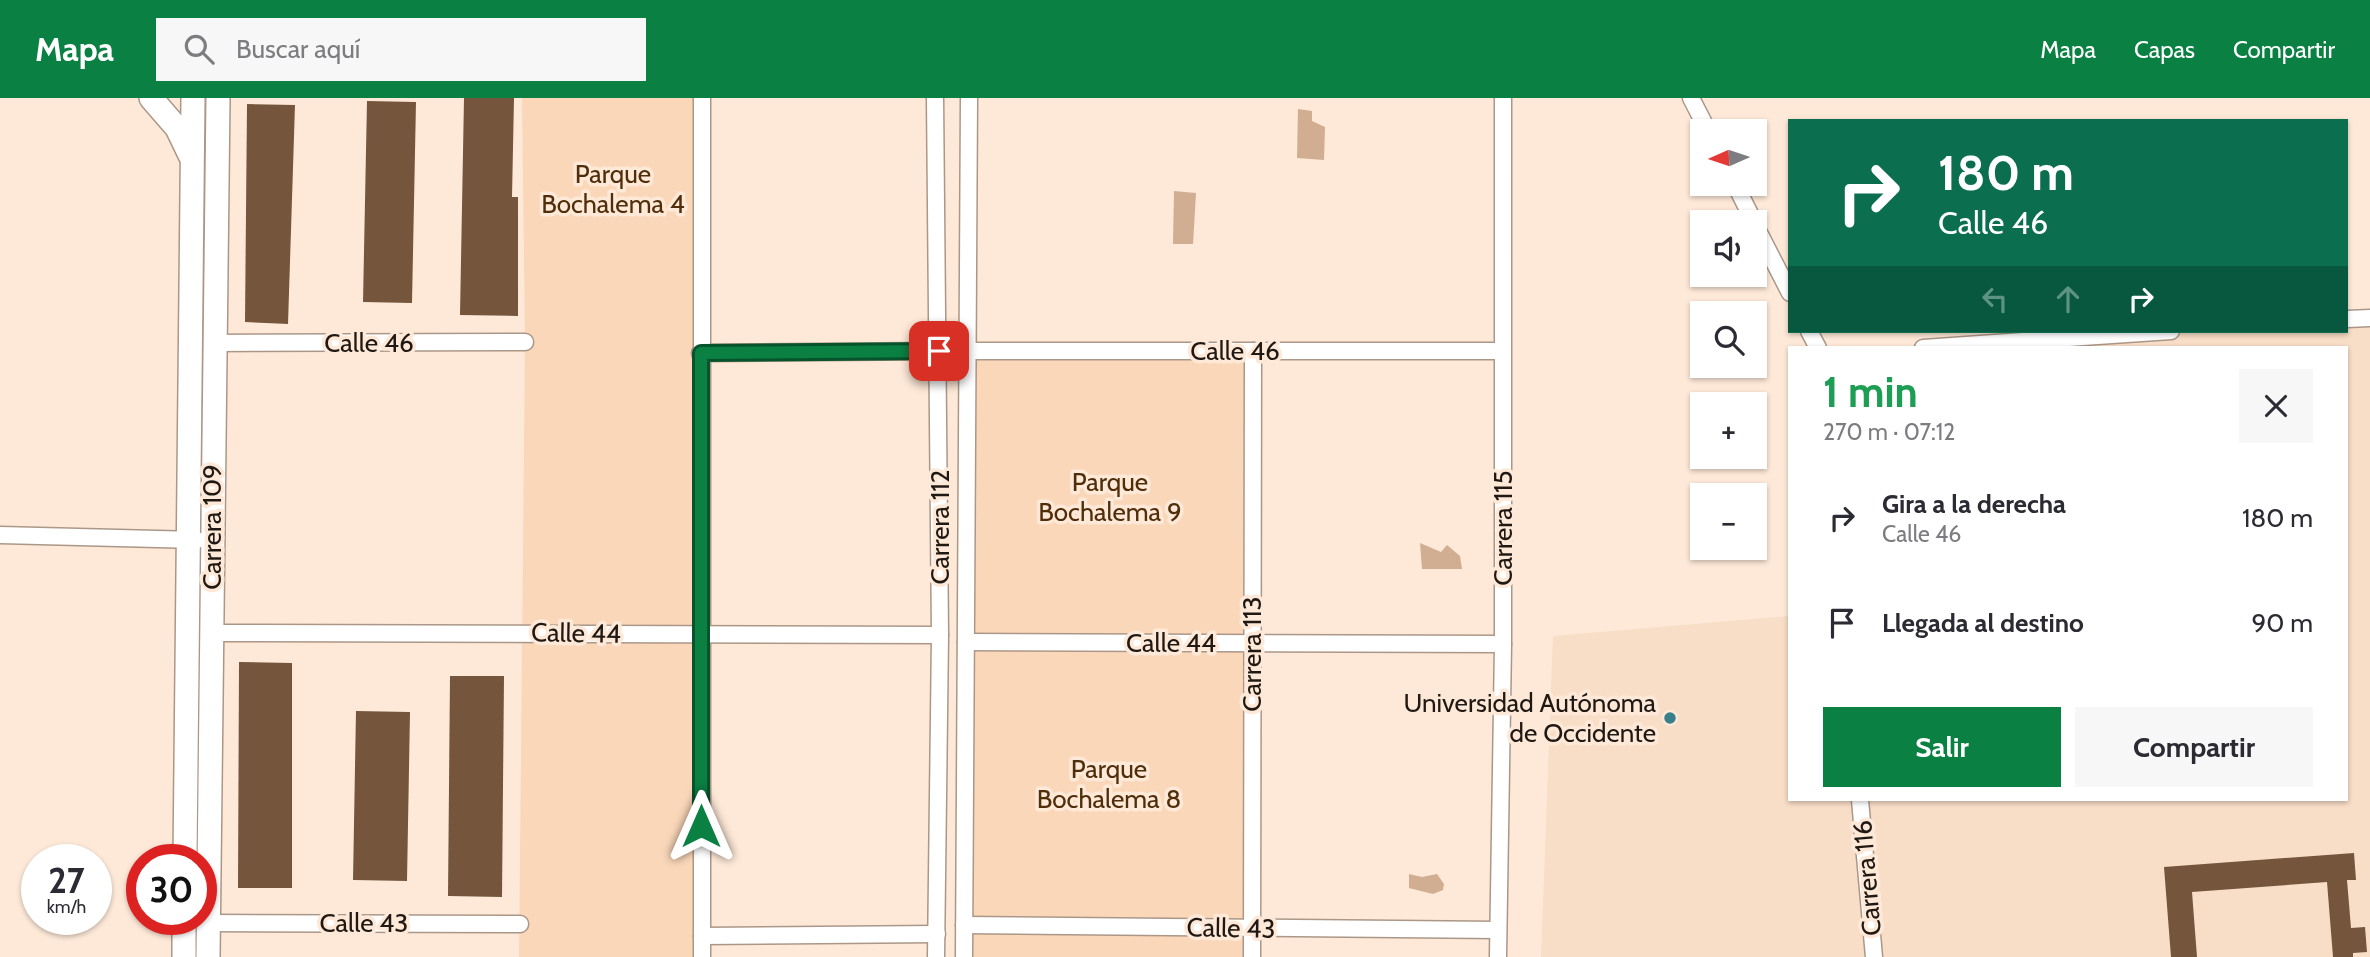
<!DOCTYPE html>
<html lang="es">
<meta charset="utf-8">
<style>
:root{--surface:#fff;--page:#f7f7f7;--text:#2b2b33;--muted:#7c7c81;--accent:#0b8043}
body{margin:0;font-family:Cabin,sans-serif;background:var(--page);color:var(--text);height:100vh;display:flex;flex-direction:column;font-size:26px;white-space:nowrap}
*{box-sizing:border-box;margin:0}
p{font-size:23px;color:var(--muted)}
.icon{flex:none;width:38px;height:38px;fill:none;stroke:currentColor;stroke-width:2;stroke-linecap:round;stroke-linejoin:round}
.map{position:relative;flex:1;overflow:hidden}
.panel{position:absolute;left:1788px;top:248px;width:560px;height:455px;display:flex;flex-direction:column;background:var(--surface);border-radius:0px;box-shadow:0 2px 5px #0004}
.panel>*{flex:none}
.guide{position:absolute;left:1788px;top:21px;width:560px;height:214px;border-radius:0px;box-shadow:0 2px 5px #0004;background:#0b6e4f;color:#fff;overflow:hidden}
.needle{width:46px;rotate:267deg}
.fabs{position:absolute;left:1690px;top:21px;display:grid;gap:14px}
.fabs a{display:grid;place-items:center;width:77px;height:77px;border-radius:0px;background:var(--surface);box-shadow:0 2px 5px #0004;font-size:35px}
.speed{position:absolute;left:21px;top:746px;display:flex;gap:14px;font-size:35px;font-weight:700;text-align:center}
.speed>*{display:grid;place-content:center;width:91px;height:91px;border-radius:50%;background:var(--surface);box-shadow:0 2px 5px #0004;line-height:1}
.speed small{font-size:18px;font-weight:400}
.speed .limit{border:10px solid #d22;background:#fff;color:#111}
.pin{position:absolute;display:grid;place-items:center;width:60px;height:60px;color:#fff;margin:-30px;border-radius:14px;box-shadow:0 4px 10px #0006}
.me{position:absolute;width:77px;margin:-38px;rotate:0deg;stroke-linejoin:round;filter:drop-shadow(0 0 5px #0008)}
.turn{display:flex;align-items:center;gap:24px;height:147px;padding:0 35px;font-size:32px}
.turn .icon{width:91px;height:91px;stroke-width:2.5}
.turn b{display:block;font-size:49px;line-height:60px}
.lanes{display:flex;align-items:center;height:66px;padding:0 35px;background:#0003;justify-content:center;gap:35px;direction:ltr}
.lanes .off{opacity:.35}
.round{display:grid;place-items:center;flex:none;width:74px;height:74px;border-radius:0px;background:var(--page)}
.head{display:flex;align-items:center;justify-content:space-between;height:119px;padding:0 35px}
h1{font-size:42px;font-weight:800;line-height:52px;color:#1e9e55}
.primary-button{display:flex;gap:14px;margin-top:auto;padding:14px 35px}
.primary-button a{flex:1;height:80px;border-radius:0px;background:var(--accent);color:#fff;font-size:28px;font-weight:800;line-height:80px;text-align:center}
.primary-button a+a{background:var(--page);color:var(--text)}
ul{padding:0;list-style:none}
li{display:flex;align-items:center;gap:21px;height:105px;padding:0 35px}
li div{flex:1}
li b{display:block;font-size:26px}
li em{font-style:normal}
header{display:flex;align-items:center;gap:42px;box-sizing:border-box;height:98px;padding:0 35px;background:var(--accent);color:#fff}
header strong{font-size:33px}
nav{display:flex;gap:38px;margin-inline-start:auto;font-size:24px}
.search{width:490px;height:63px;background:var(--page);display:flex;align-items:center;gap:18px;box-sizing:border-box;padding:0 24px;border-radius:0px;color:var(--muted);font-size:26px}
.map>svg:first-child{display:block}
.built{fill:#f8ddc7}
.green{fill:#fad7b9}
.water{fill:#d1ae91}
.building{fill:#75563c}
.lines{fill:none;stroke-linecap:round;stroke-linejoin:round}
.street-casing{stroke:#ab9788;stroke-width:19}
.secondary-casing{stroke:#ab9788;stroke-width:26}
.street{stroke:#fff;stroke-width:16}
.secondary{stroke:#fff;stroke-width:23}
.route-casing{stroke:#07532c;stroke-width:18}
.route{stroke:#0b8043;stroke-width:12}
.poi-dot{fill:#397f8c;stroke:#fee9d8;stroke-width:2.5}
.labels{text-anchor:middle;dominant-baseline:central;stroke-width:7;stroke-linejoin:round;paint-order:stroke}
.park-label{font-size:26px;fill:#502e0a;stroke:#fee9d8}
.street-label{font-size:26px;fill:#201913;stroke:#fee9d8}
.poi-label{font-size:26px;fill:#201913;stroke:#fee9d8;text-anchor:end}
</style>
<header>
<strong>Mapa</strong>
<div class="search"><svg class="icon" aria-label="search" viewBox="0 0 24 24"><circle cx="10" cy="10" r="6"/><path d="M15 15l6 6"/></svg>Buscar aquí</div>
<nav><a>Mapa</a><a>Capas</a><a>Compartir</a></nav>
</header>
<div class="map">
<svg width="2370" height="859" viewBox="0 0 2370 859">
<rect width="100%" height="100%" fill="#fee9d8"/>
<polygon class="built" points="2370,220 2370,859 1541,859 1553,538 1790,518 1790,702 2347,702 2347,250 1923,250 2171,233 2347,233 2347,221"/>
<g class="green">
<polygon points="522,0 702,0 702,859 519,859 525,244"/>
<polygon points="968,253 1253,253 1252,859 964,859"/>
</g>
<g class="water">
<polygon points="1298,11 1312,13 1312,23 1325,29 1324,62 1297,60"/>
<polygon points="1174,93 1196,95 1193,146 1173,146"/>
<polygon points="1420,445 1441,454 1447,447 1460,458 1462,471 1422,471"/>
<polygon points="1409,776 1422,779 1437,776 1444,786 1443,792 1433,796 1409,790"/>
</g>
<g class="building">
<polygon points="464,0 514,0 512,99 518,99 518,218 460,217"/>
<polygon points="367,3 416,4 412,205 363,204"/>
<polygon points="247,6 295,7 288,226 245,224"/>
<polygon points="239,564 292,565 292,790 238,790"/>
<polygon points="450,578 504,578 502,799 448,798"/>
<polygon points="356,613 410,614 407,783 353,782"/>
<polygon points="2354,755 2356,782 2347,782 2351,830 2365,829 2367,854 2353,855 2353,859 2333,859 2327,784 2192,794 2197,859 2171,859 2164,769"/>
</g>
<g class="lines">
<defs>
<g id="street">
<polyline points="935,0 940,537 936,859"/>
<polyline points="1691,0 1708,33"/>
<polyline points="1735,86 1754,124"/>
<polyline points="1755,127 1790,195"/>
<polyline points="2347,221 2370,220"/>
<polyline points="1809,233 1818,250"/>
<polyline points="213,245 525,244"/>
<polyline points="1923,250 2171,233"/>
<polyline points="968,253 1502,253"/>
<polyline points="700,255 939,253"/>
<polyline points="0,437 197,442"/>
<polyline points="211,535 940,537"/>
<polyline points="966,544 1503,546"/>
<polyline points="1860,702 1874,859"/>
<polyline points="208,825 520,826"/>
<polyline points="964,827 1498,832"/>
<polyline points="702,838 937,836"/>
<polyline points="702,859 702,0"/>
<polyline points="964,859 969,0"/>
<polyline points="1252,859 1253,253"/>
<polyline points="1498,859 1503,546 1503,0"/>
</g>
<g id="secondary">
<polyline points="151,0 177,30 190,57"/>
<polyline points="185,761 193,0"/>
<polyline points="184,859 184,821"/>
<polyline points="208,859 218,0"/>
</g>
</defs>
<use href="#street" class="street-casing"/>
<use href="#secondary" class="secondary-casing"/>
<use href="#street" class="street"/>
<use href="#secondary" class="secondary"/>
</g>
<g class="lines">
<defs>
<polyline id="route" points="701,728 701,255 939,253"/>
</defs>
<use href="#route" class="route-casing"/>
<use href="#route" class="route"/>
</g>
<circle class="poi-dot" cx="1670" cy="620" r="7"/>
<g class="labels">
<g class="park-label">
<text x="613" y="76">Parque<tspan x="613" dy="30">Bochalema 4</tspan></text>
<text x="1110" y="384">Parque<tspan x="1110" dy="30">Bochalema 9</tspan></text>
<text x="1109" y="671">Parque<tspan x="1109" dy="30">Bochalema 8</tspan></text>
</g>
<g class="street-label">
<text x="369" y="245">Calle 46</text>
<text x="1235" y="253">Calle 46</text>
<text transform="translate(212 429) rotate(-90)">Carrera 109</text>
<text transform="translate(940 429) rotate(-90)">Carrera 112</text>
<text transform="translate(1503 430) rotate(-90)">Carrera 115</text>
<text transform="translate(576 535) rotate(1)">Calle 44</text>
<text x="1171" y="545">Calle 44</text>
<text transform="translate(1252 556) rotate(-90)">Carrera 113</text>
<text transform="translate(1867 780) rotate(-95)">Carrera 116</text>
<text x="364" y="825">Calle 43</text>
<text transform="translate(1231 830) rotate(1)">Calle 43</text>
</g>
<g class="poi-label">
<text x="1656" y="605">Universidad Autónoma<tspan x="1656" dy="30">de Occidente</tspan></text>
</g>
</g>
</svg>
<div class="fabs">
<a><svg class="needle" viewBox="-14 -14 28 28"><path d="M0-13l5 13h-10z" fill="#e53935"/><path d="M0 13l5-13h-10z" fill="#7c7c81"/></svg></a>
<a><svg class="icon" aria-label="sound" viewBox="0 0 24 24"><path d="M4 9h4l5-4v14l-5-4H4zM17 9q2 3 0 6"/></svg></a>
<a><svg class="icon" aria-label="search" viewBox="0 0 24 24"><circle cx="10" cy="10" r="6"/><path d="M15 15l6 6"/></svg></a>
<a>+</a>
<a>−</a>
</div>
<div class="speed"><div>27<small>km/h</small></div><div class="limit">30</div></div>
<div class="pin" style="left:939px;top:253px;background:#d93025"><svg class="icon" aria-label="arrive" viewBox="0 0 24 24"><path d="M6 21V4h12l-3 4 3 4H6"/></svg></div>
<svg class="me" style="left:701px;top:728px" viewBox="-20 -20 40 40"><path d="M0-17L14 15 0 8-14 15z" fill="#0b8043" stroke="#fff" stroke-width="4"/></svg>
<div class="guide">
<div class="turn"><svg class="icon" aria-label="right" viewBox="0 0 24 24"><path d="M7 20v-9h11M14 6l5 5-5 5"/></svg><div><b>180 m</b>Calle 46</div></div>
<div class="lanes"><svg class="icon off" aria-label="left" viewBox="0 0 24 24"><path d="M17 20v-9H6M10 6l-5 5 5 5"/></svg><svg class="icon off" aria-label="ahead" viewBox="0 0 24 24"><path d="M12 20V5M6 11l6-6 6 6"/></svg><svg class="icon" aria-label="right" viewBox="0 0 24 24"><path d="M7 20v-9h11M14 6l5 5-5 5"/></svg></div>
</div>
<section class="panel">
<div class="head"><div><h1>1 min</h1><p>270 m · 07:12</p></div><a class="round"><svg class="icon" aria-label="close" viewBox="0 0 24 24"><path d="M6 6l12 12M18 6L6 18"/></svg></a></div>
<ul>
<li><svg class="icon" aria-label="right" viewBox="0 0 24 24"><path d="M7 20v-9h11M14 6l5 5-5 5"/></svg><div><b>Gira a la derecha</b><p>Calle 46</p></div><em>180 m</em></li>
<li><svg class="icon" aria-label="arrive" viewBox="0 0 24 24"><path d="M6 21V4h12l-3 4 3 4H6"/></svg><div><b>Llegada al destino</b></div><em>90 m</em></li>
</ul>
<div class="primary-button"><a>Salir</a><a>Compartir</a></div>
</section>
</div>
